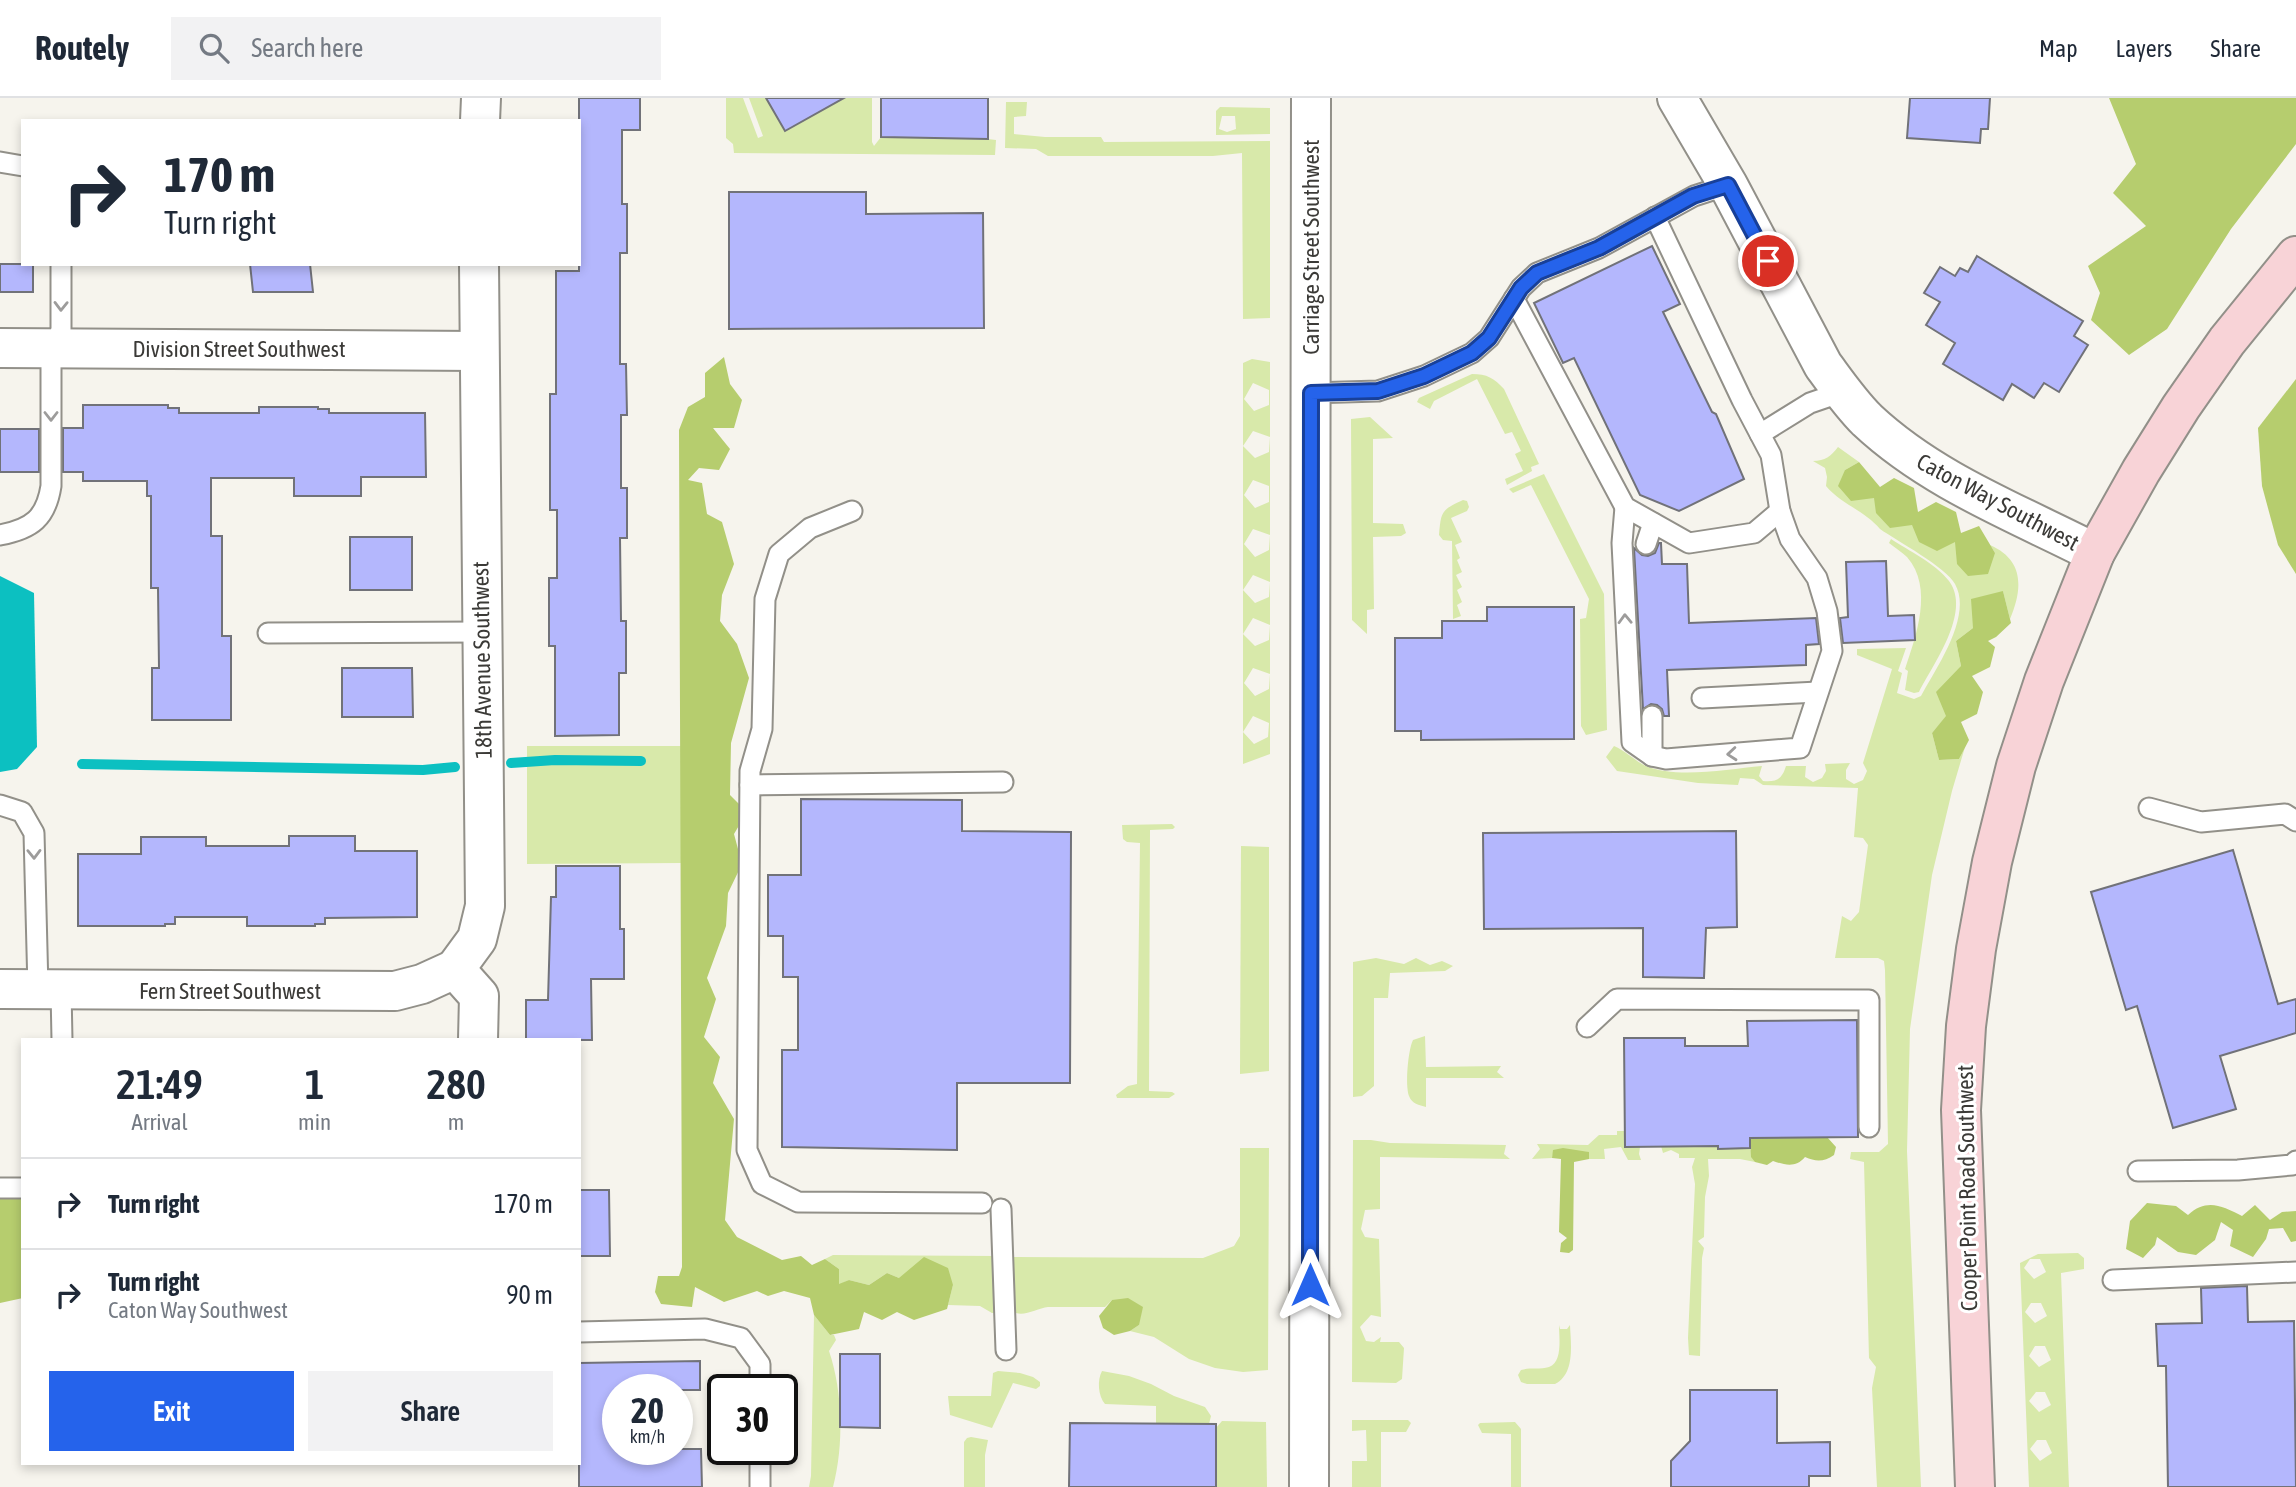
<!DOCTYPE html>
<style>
:root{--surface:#fff;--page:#f2f2f3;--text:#1f2937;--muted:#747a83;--line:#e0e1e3;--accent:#2563eb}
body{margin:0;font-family:"Asap Condensed",sans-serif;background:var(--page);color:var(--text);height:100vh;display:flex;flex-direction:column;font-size:26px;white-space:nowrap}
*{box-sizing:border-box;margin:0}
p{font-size:23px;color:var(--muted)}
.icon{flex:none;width:38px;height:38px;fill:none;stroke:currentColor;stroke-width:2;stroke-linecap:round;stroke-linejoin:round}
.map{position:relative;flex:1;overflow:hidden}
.details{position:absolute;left:21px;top:940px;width:560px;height:427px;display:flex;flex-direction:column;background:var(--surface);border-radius:0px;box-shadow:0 4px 10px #0003}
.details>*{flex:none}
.hud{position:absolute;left:21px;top:21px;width:560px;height:147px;border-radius:0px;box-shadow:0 4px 10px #0003;background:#fff;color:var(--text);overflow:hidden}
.speed{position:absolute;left:602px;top:1276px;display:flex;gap:14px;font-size:35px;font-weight:700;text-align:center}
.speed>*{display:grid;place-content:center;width:91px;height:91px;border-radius:50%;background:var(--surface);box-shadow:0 4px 10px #0003;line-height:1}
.speed small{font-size:18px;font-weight:400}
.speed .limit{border:4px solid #111;border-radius:10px;background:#fff;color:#111}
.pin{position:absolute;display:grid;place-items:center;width:60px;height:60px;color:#fff;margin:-30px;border:4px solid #fff;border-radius:50%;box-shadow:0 2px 7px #0007}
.me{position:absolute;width:77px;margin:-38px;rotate:0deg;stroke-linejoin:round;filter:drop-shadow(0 0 5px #0008)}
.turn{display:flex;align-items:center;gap:24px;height:147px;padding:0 28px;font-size:32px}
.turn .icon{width:91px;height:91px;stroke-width:2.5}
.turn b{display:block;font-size:49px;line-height:60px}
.eta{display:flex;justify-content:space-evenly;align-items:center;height:119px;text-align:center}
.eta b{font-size:42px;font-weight:600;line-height:49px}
.button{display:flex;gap:14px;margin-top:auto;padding:14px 28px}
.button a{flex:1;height:80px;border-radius:0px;background:var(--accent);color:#fff;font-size:28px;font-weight:600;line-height:80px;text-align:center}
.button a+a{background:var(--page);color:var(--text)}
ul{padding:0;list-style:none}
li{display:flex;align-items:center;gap:21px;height:91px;padding:0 28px;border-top:2px solid var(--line)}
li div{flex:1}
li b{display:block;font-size:26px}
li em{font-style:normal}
header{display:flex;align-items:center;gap:42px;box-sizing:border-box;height:98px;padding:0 35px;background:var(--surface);border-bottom:2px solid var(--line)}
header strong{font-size:33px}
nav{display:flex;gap:38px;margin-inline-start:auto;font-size:24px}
.search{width:490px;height:63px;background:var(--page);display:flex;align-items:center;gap:18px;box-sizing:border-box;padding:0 24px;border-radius:0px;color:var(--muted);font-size:26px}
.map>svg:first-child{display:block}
.green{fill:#d8e9aa;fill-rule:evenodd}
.forest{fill:#b6cd6e}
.water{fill:#0cc0c1}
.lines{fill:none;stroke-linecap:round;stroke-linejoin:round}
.stream{stroke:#0cc0c1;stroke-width:10}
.building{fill:#b4b7fd;stroke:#717279;stroke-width:2}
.service-casing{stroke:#929089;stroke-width:23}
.minor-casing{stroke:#929089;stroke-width:42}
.secondary-casing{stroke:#929089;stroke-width:42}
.service{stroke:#fff;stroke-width:19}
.minor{stroke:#fff;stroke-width:38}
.secondary{stroke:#f8d3d7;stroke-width:38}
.oneway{stroke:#9d9c9b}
.route-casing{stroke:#184099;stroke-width:18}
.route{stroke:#2563eb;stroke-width:12}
.labels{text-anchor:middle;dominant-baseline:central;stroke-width:6;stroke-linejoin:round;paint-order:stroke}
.street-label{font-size:23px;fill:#3b3a37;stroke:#fff}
</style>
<header>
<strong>Routely</strong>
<div class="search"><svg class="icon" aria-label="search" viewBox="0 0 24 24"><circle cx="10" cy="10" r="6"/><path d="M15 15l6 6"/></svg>Search here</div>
<nav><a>Map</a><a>Layers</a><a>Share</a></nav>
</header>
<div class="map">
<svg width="2296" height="1389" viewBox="0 0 2296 1389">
<rect width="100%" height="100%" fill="#f6f4ed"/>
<g class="green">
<polygon points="726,0 743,0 758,40 763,38 749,0 766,0 785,33 844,0 872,0 872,44 874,48 881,39 988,41 996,42 995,57 734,55 733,46 726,40"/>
<polygon points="1006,4 1027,4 1026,18 1014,19 1014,36 1045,39 1101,39 1104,44 1270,43 1270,220 1243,221 1242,55 1213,58 1048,58 1036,51 1005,50"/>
<path d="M1220,9L1270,10V36L1216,37V13ZM1222,18H1235L1236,31L1227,34L1219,31Z"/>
<path d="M1252,261L1270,264V656L1243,666V265ZM1253,285L1269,292V307L1254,313L1244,301ZM1253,333L1270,339L1269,354L1255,360L1243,348ZM1253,382L1269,388V404L1255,410L1244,397ZM1253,431L1270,437L1269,452L1255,459L1244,446ZM1253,477L1270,484L1269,499L1255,505L1243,492ZM1253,520L1270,527L1269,542L1255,548L1243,536ZM1253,570L1270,576L1269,591L1255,598L1244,585ZM1253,618L1269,625L1268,639L1254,646L1243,634Z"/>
<path d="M1472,276C1487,276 1494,280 1504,291L1539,366L1531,369L1532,373L1507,387L1505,381L1523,373L1515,356L1521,353L1512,334L1505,336L1477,281L1434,303L1430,311L1417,304L1419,300Z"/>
<polygon points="1370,319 1393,340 1373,341 1373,425 1403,426 1406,435 1401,438 1373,439 1374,511 1367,512 1367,536 1352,522 1351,321"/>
<path d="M1838,349L1859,364L1845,372L1874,400L1912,427L1995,455L1990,447C2024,462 2023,490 2010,521L2003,493L1973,530L1956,543L1961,568L1947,618L1932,635L1939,662L1959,661L1965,649L1952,693L1932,777L1910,931L1907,1053L1921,1389H1877L1872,1290L1876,1269L1869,1260L1864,1064L1850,1061L1851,1054H1879L1888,1046L1885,872L1884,863L1878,860H1835L1842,818L1851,823L1859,814L1868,747L1863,740L1854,739L1858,690L1763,687L1754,681L1740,680L1738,687L1698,685L1617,673L1606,659L1614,648C1626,653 1635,663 1646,668C1677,681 1728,671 1762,668L1759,678L1763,683C1777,684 1782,681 1786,668H1806L1805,679L1813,684L1822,680L1826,673L1825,666L1850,665L1846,672V681L1854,686L1863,682L1867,673L1863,665L1892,571L1857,557V551L1906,550L1898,573L1902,575L1897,595L1914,601L1921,598C1936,570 1973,518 1955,486C1946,469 1897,443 1880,431C1865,413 1841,406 1826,388L1827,379L1825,370L1813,363C1825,363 1831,358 1838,349Z"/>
<polygon points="1544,376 1604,496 1607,632 1586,637 1581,628 1580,521 1586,520 1589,501 1531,387 1513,395 1509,391"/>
<path d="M1463,402L1467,403L1469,409L1467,413L1451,420L1462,444L1455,447L1460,460L1457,462L1462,474L1456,477L1462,489L1457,492L1462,504L1457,507L1461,518L1453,521L1452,443L1443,442L1439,437C1441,414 1441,412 1463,402Z"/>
<path d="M1891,441C1909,453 1935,465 1949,483C1972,514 1933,566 1919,594L1914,595L1905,592L1908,573L1905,571C1916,538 1934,490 1907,459C1902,454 1895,450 1889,445Z"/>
<polygon points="527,648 681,648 682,765 527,766"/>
<polygon points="1172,726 1175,729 1173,731 1150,732 1149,993 1172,994 1175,996 1169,1000 1117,1000 1116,997 1128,988 1137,986 1140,745 1127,744 1123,741 1122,727"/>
<polygon points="1241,748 1269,749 1269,973 1240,976"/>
<polygon points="1376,860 1404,866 1416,860 1430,867 1442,863 1453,868 1445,873 1390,875 1388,900 1374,900 1374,988 1362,998 1353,999 1353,864"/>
<path d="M1425,938L1426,969L1501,968L1497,974L1504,980H1426V1009C1419,1007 1412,1006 1409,998C1405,987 1408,952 1413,942Z"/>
<polygon points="1617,1033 1625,1033 1640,1049 1639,1056 1641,1062 1628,1062 1621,1049 1604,1051 1605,1061 1589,1061 1588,1054 1554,1052 1552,1060 1532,1061 1540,1051 1537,1046 1588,1047 1599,1037 1617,1037"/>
<polygon points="1718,1041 1718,1051 1750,1050 1755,1064 1740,1061 1708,1061 1709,1078 1705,1099 1704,1139 1698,1143 1704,1150 1702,1160 1700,1258 1689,1257 1688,1240 1695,1086 1692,1069 1695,1060 1679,1060 1679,1056 1671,1052 1663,1055 1661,1048"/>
<polygon points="1353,1042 1371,1042 1390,1045 1506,1047 1504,1056 1510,1061 1380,1059 1380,1111 1365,1112 1361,1131 1365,1139 1379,1141 1381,1219 1371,1217 1360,1229 1366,1243 1374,1244 1381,1239 1380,1244 1399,1244 1404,1250 1402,1281 1396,1285 1352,1284"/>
<path d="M1240,1050H1269L1268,1272L1243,1274L1215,1270L1189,1261L1154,1239L1130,1233L1139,1227L1112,1202L1105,1209H1048C1038,1210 1026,1218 1016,1215L1013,1209L1012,1159L1203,1160L1234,1148L1240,1138Z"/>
<path d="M2078,1155L2084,1160V1171L2061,1175L2069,1389H2029L2020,1165L2038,1156ZM2030,1161H2040L2046,1174L2034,1181L2024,1170ZM2031,1205H2041L2047,1218L2035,1225L2025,1214ZM2035,1248H2045L2051,1262L2039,1269L2029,1258ZM2036,1294H2045L2051,1307L2039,1314L2029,1303ZM2037,1342H2046L2052,1355L2040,1363L2030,1351Z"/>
<polygon points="833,1157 996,1158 998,1215 992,1215 980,1208 948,1207 953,1187 899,1180 887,1175 869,1187 849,1182 839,1187 839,1171 825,1161"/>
<path d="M814,1217L830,1237H834L836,1242L829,1253C843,1294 844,1348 833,1389H809L811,1378Z"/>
<path d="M1559,1227L1560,1231H1567L1570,1227C1571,1247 1575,1276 1555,1286H1527L1521,1284L1518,1277L1521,1272C1530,1269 1541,1272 1549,1269C1563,1264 1559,1239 1559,1227Z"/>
<polygon points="998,1273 1020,1275 1033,1279 1040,1284 1040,1288 1036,1291 1013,1285 992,1330 950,1317 948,1298 991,1298 993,1275"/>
<path d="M1102,1273L1129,1278L1151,1286L1174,1298L1205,1309L1211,1318L1209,1326L1156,1325V1308L1105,1306C1098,1298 1097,1282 1102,1273Z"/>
<polygon points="1352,1322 1408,1322 1411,1325 1406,1334 1381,1334 1381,1389 1352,1389 1352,1363 1367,1363 1366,1332 1352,1333"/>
<polygon points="1222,1323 1266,1324 1267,1389 1216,1389 1216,1330"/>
<polygon points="1515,1324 1521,1331 1521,1389 1511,1389 1511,1336 1482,1335 1478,1327 1480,1325"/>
<polygon points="971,1339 988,1342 985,1357 985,1389 964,1389 964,1344 967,1340"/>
</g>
<g class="forest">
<polygon points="2109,0 2296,0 2296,46 2231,131 2167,231 2129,257 2091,222 2100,195 2088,168 2146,128 2113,95 2136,66"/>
<polygon points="724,259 730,286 742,302 734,330 713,330 730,351 719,372 699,370 688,382 702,385 707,416 722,424 734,466 722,497 720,523 737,546 749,580 731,645 730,697 747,714 734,736 742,766 728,795 726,828 707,880 716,901 704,939 720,959 713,985 734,1021 725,1122 737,1139 782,1162 801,1158 812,1167 825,1161 839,1171 839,1186 849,1182 869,1187 887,1175 899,1180 924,1159 948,1170 953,1187 947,1211 914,1222 897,1214 882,1222 864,1214 859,1231 830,1237 814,1217 810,1200 784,1193 768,1198 757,1193 724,1204 695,1189 692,1209 661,1206 655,1194 658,1178 679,1178 682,1169 679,332 688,309 705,299 705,275"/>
<polygon points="2296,281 2296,476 2278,447 2262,388 2258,330"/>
<polygon points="1859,364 1880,389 1894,380 1914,390 1918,414 1936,404 1956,414 1961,435 1979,428 1995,455 1988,476 1968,478 1957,466 1955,444 1937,453 1919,444 1912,427 1890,430 1876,415 1874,400 1851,403 1838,388 1845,372"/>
<polygon points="2003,493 2011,525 1996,539 1988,543 1995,549 1990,569 1972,578 1983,594 1977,616 1961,624 1969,642 1959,661 1939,662 1932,635 1946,618 1936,594 1961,568 1956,543 1973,530 1971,501"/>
<path d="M1827,1039L1836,1049L1834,1057C1824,1064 1816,1064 1805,1059C1796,1070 1785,1067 1773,1063L1767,1067L1755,1064L1751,1059L1750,1040Z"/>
<polygon points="1563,1050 1589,1054 1589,1061 1574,1064 1573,1152 1569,1155 1560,1154 1561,1145 1567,1140 1559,1134 1561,1061 1552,1060 1553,1052"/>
<polygon points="0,1092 17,1100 23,1097 23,1200 0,1205"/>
<path d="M2147,1105L2176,1108L2188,1117C2207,1100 2222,1108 2242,1118L2255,1107L2270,1122L2282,1114L2296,1113V1143L2291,1144L2283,1130L2269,1131L2266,1141L2253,1159L2230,1148L2233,1132L2221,1124L2215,1142L2196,1157L2178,1154L2157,1139L2155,1147L2143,1160L2126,1151L2130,1123Z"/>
<polygon points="1128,1200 1143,1209 1139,1227 1130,1233 1114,1237 1103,1230 1099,1218 1112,1202"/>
</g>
<polygon class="water" points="0,478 34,495 37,649 17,671 0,674"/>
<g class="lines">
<g class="stream">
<polyline points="511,665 555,662 641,663"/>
<polyline points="82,666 423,672 455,669"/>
</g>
</g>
<g class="building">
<polygon points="579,0 640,0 640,32 622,32 622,106 627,106 627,155 620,155 620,266 626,266 627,317 621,317 621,390 627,390 627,440 620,440 621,523 626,523 626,575 619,575 619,637 555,638 555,548 549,548 549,480 557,480 557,412 550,412 550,296 556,296 556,173 579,173"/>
<polygon points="766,0 844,0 785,33"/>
<polygon points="881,0 988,0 988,41 881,39"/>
<polygon points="1910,0 1990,0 1988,31 1981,31 1980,45 1907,40"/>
<polygon points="729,94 866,94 866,116 983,115 984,230 729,231"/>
<polygon points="1652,148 1680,206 1663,214 1712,314 1716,316 1744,381 1679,413 1640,397 1574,260 1563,265 1534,205"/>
<polygon points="1977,158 2083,223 2074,238 2088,247 2059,294 2044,285 2034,300 2012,286 2003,302 1943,266 1955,245 1926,227 1940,204 1924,195 1940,169 1955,178 1960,170 1968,174"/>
<rect x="0" y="166" width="33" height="28"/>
<polygon points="250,166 310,166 313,194 253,194"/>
<polygon points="83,307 168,307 168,310 179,310 179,315 259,315 259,309 318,309 318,311 329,311 329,315 425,315 426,379 361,379 361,398 294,398 294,380 211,380 211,438 222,438 222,538 231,538 231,622 152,622 152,570 159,570 158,490 151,490 151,398 147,398 147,383 83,383 83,374 63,374 63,330 83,330"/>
<rect x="0" y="331" width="39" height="43"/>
<rect x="350" y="439" width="62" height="53"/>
<polygon points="1659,445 1661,445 1662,466 1687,466 1689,525 1816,520 1819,546 1806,547 1806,567 1667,572 1669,618 1664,618 1662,611 1657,607 1651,606 1643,611 1634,450 1642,457 1648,458 1655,455"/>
<polygon points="1886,463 1888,518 1914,517 1915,542 1843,545 1840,520 1848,519 1846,464"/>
<polygon points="1487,509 1574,509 1574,641 1421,642 1421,633 1395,633 1395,540 1442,540 1442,523 1487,523"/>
<polygon points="342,570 412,570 413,619 342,619"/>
<polygon points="801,701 962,702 962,733 1071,734 1070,985 957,985 957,1052 782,1049 782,952 798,952 798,879 783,879 783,838 768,838 768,777 801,777"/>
<polygon points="1736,733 1737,829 1706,830 1704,880 1643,879 1643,830 1484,831 1483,735"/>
<polygon points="289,738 355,738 355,753 417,753 417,819 325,820 325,826 315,826 315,828 247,828 247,819 175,819 175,826 165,826 165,828 78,828 78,756 141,756 141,739 206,739 206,748 289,748"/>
<polygon points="2233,752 2278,906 2296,901 2296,935 2220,958 2236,1011 2173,1030 2137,908 2126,912 2091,794"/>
<polygon points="556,768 620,768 620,831 624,831 624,881 591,881 592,942 526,942 526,902 548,902 551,799 556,799"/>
<polygon points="1857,922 1858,1039 1750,1040 1750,1050 1718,1051 1718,1048 1625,1049 1624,940 1685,940 1685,948 1748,948 1747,923"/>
<polygon points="579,1092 609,1092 610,1158 579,1158"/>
<polygon points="2247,1188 2248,1224 2294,1223 2296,1389 2168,1389 2166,1268 2158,1268 2156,1226 2202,1225 2201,1190"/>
<polygon points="840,1256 880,1256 880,1330 840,1329"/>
<polygon points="700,1263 700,1292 618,1292 618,1351 701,1351 702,1389 579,1389 579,1265"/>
<polygon points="1690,1292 1777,1292 1777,1345 1830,1344 1830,1378 1809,1378 1809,1389 1671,1389 1671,1363 1690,1343"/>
<polygon points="1070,1325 1216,1326 1216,1389 1069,1389"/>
</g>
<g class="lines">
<defs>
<g id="service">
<polyline points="0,64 23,68"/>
<polyline points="1514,201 1625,409 1689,445 1754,435 1780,413"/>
<polyline points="1311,295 1378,293 1424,278 1472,255 1489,240 1521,190 1537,175 1599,150 1694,98 1728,87"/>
<polyline points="1760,336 1810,305 1842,294"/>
<polyline points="1625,409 1622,445 1632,644 1652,658 1666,661 1800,650 1832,553 1827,513 1817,480 1790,441 1780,413 1771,357 1742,302 1655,119"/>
<polyline points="852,413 810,430 779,456 765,501 762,631 750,673 747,1052 762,1086 798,1104 982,1105"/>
<path d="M0,437C32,431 46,420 51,388V266L61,231V166"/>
<polyline points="1646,446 1653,425"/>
<polyline points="268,535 481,534"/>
<polyline points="1702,600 1818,594"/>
<polyline points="1652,618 1652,658"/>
<polyline points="750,687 1003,684"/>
<polyline points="0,707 22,714 34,735 38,891"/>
<polyline points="2149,710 2201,724 2285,716 2296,723"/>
<polyline points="61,892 62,942"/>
<polyline points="1587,929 1617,901 1869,902 1869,1029"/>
<polyline points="2138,1073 2238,1072 2292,1067 2296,1063"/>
<polyline points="0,1090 23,1090"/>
<polyline points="1001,1111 1006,1252"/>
<polyline points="2113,1182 2296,1174"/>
<polyline points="579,1234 705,1231 741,1240 760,1266 760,1292"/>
<polyline points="760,1351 760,1389"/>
</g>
<g id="minor">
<path d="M1677,0L1728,87L1823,267C1837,286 1850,305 1867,322C1932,383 2017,415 2095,455"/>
<polyline points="480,23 481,0"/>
<polyline points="0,250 478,253"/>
<polyline points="0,891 395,893 422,886 455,871"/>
<polyline points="478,942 479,898 455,871 477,841 485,808 479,166"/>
<polyline points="1309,1389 1311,0"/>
</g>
<polyline id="secondary" points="1975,1389 1961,1012 1966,928 1976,851 1992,764 2016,668 2044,583 2095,455 2141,373 2181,309 2227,243 2296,158"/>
</defs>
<use href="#service" class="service-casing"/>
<use href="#minor" class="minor-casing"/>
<use href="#secondary" class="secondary-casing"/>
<use href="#service" class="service"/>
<use href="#minor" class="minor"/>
<use href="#secondary" class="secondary"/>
</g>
<defs><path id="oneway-chevron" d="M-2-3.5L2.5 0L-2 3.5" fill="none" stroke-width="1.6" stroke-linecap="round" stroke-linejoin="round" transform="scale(1.75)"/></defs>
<g class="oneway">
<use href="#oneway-chevron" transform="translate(61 208) rotate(91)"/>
<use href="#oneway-chevron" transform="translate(51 318) rotate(90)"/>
<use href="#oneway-chevron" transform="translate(1625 521) rotate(-92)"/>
<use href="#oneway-chevron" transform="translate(1732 656) rotate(175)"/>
<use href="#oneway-chevron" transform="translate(34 756) rotate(89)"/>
</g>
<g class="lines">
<defs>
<polyline id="route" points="1310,1187 1311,295 1378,293 1424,278 1472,255 1489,240 1521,190 1537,175 1599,150 1693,98 1728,87 1768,163"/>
</defs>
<use href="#route" class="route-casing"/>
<use href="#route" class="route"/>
</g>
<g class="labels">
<g class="street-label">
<text transform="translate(1311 149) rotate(-90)">Carriage Street Southwest</text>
<text x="239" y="251">Division Street Southwest</text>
<text transform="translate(1998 404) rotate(28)">Caton Way Southwest</text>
<text transform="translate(482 562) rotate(-91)">18th Avenue Southwest</text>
<text x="230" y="893">Fern Street Southwest</text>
<text transform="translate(1967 1090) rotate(-91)">Cooper Point Road Southwest</text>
</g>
</g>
</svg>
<div class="speed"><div>20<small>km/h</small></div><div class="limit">30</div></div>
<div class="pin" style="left:1768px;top:163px;background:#d93025"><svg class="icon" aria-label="arrive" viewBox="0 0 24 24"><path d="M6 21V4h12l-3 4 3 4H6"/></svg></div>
<svg class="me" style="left:1310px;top:1187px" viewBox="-20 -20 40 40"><path d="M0-17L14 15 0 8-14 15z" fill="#2563eb" stroke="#fff" stroke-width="4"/></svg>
<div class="hud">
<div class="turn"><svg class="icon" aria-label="right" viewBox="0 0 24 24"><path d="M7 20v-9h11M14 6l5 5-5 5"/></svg><div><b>170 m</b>Turn right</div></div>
</div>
<section class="details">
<div class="eta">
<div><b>21:49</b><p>Arrival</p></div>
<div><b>1</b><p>min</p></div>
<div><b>280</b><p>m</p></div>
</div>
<ul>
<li><svg class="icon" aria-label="right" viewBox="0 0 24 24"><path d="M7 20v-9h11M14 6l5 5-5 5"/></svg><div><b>Turn right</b></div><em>170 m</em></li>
<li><svg class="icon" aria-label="right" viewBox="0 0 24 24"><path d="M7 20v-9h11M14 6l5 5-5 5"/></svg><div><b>Turn right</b><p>Caton Way Southwest</p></div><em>90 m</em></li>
</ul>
<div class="button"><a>Exit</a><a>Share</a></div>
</section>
</div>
